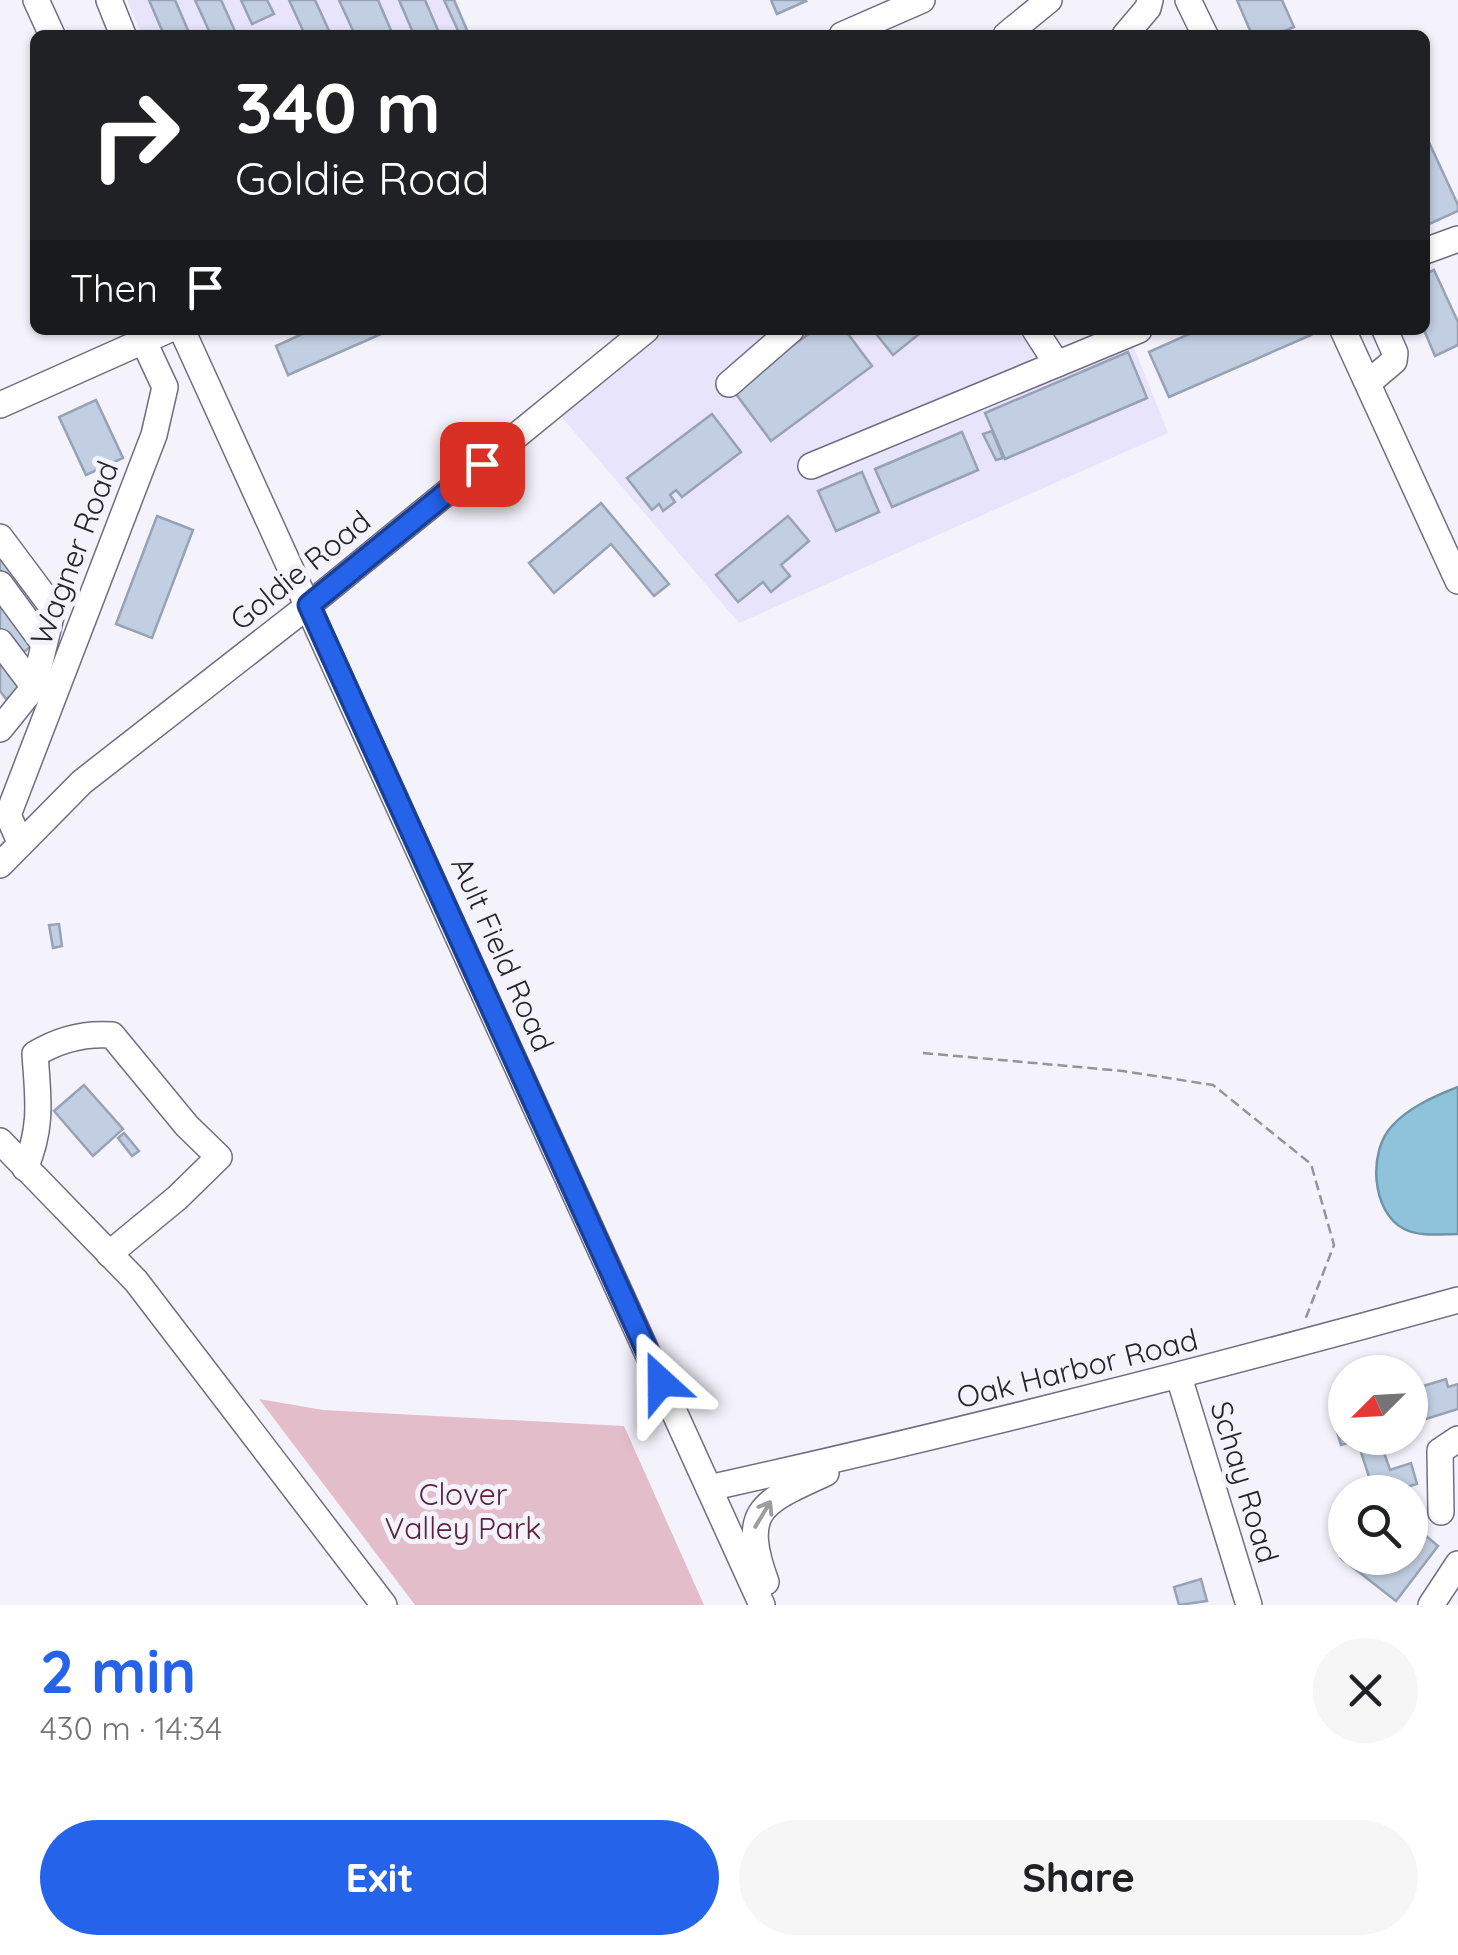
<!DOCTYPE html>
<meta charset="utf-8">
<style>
:root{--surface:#fff;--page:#f6f6f6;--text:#202124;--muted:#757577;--accent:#2563eb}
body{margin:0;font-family:Quicksand,sans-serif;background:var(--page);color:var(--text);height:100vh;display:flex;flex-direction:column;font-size:38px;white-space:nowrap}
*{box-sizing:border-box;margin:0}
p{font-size:32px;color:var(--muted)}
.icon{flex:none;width:55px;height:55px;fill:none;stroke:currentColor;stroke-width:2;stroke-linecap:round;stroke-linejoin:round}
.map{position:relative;height:1605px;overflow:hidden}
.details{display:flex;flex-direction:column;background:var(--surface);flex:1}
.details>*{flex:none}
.hud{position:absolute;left:30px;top:30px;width:1400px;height:305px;border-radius:15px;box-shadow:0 2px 8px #0004;background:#202124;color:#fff;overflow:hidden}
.needle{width:65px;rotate:246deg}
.buttons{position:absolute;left:1328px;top:1355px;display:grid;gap:20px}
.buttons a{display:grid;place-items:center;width:100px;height:100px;border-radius:50%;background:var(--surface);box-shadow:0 2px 8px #0004;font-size:50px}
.pin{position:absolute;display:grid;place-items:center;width:85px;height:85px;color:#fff;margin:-42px;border-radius:20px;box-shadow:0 5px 15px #0006}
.me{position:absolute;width:110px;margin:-55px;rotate:336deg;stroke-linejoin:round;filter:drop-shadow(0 0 8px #0008)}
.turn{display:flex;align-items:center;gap:35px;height:210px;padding:0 40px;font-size:45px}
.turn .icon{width:130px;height:130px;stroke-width:2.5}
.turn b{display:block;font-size:70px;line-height:85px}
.then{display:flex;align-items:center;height:95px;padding:0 40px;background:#0003;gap:20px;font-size:38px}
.round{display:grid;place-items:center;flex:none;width:105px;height:105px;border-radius:52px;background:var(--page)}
.headline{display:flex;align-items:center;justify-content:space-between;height:170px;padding:0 40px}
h1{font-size:60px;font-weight:800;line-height:75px;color:var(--accent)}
.cta{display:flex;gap:20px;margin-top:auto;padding:20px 40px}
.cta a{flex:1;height:115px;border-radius:60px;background:var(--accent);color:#fff;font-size:40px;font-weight:800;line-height:115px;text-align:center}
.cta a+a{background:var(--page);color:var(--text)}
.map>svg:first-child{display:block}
.built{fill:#e7e4fc}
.green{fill:#e4bdcb}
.water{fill:#8fc3dc;stroke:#6f93a7;stroke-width:2.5}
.building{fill:#c2cee2;stroke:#97a2b5;stroke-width:2.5}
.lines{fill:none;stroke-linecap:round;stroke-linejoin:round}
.minor-casing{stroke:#706d81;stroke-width:28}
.path{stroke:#95949c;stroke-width:2.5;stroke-dasharray:10 5;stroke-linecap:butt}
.minor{stroke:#fff;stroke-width:25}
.oneway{stroke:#9d9ca0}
.route-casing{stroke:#184099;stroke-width:25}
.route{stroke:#2563eb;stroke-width:18}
.labels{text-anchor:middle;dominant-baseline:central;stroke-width:10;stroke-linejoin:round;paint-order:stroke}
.street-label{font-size:30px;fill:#25242c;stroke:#f4f3fc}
.park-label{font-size:30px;fill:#5e213d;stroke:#f4f3fc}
</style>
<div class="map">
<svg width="1458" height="1605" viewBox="0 0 1458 1605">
<rect width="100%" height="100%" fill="#f4f3fc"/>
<g class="built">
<polygon points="127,0 456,0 471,35 142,35"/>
<polygon points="665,330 1016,330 1051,374 1131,340 1168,433 739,623 560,415"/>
</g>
<polygon class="green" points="259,1399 323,1410 624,1426 704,1605 415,1605"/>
<path class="water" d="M1458,1087V1234C1441,1234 1420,1237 1404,1229C1371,1212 1368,1151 1392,1126C1409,1107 1435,1096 1458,1087Z"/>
<g class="building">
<polygon points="149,0 175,0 190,35 164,35"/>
<polygon points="195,0 221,0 235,31 211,35"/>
<polygon points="241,0 267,0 274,14 252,24"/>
<polygon points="289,0 315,0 331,35 305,35"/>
<polygon points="339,0 378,0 393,35 355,35"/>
<polygon points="399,0 425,0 440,35 414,35"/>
<polygon points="444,0 454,0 469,35 460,35"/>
<polygon points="771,0 805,0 806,1 777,14"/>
<polygon points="1237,0 1282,0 1294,27 1275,35 1252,35"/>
<polygon points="1427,138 1458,205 1458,211 1429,224 1425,215"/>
<polygon points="1434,270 1458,322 1458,345 1435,356 1424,330 1425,274"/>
<polygon points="311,330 390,330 288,375 276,346"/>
<polygon points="814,330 845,330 872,366 771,441 733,390"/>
<polygon points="873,330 924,330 893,355"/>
<polygon points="1198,330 1309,330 1311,335 1169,397 1149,352"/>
<polygon points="1128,352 1147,398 1005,459 985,413"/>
<polygon points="96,400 123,458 86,475 59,417"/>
<polygon points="712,414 741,452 682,497 676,490 670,495 675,502 663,511 659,504 652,510 627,478"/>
<polygon points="992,431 1003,458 996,460 983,434"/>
<polygon points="962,432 978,470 892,507 875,469"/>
<polygon points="862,472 879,512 836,531 818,491"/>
<polygon points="601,503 669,584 654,596 611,544 554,593 529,563"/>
<polygon points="157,516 193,530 152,638 116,624"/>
<polygon points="788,516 809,541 781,565 790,576 771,592 763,582 738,602 716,575"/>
<polygon points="0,544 46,608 30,620 0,578"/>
<polygon points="0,601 33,645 17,657 0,635"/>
<polygon points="0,658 22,688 6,699 0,691"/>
<polygon points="59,924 62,946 53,948 49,925"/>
<polygon points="84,1085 123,1129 93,1156 54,1111"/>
<polygon points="124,1133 139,1151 132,1156 118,1138"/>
<polygon points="1446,1379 1448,1387 1458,1384 1458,1409 1410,1424 1410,1390"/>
<polygon points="1345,1410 1345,1438 1366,1438 1341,1445 1332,1414"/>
<polygon points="1379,1438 1390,1470 1411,1463 1417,1484 1390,1492 1374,1492 1358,1443"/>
<polygon points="1420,1531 1438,1546 1396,1601 1341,1558 1345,1553 1345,1558 1378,1558 1391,1568 1399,1558 1410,1558 1410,1544"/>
<polygon points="1201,1579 1207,1601 1179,1605 1174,1587"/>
</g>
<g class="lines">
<defs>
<g id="minor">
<polyline points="36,0 52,35"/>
<polyline points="109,0 123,35"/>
<polyline points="1188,0 1205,35"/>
<polyline points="842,35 922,0"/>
<polyline points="1006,35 1049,0"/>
<polyline points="1125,35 1148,8 1150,0"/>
<polyline points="1425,251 1458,239"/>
<polyline points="182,330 762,1605"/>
<polyline points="1035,330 1057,364"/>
<polyline points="1343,330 1458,581"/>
<polyline points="1368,383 1394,361 1395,353 1385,330"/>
<polyline points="729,384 791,330"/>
<polyline points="0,405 168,330"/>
<polyline points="811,466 1139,330"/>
<polyline points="0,537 53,608 34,687 0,729"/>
<polyline points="0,584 44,644"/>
<polyline points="0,642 34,687"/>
<polyline points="20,842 8,815 154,435 165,387 144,342"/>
<polyline points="0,865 82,782 309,605 646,330"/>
<polyline points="0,1141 136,1281 384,1605"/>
<path d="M25,1168C43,1127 38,1097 35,1054C58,1040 85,1033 112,1035L187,1126L219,1157L177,1198L109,1254"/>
<polyline points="1179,1377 1249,1605"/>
<path d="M709,1488C961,1432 1210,1369 1458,1300"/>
<polyline points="1441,1512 1440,1451 1458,1439"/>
<path d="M766,1582C739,1508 764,1502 826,1473"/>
<polyline points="1431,1605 1458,1564"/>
</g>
</defs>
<use href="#minor" class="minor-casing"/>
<polyline class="path" points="923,1053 1123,1071 1213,1085 1311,1164 1334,1245 1305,1320"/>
<use href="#minor" class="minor"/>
</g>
<defs><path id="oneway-shaft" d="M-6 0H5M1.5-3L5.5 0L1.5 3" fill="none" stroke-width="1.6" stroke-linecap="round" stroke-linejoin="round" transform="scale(2.5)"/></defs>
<use class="oneway" href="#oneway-shaft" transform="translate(763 1514) rotate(-59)"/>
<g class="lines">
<defs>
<polyline id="route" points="482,464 309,605 661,1382"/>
</defs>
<use href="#route" class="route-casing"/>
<use href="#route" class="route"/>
</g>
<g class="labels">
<g class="street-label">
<text transform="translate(74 553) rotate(-69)">Wagner Road</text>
<text transform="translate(300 570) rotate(-39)">Goldie Road</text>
<text transform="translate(503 954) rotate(66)">Ault Field Road</text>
<text transform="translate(1077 1368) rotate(-14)">Oak Harbor Road</text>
<text transform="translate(1245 1482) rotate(73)">Schay Road</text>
</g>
<g class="park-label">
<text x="463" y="1494">Clover<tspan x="463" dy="34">Valley Park</tspan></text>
</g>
</g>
</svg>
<div class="buttons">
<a><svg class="needle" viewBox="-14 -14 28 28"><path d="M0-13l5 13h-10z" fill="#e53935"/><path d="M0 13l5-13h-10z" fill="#757577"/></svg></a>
<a><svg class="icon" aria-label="search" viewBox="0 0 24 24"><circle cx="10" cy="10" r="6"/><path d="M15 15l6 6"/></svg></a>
</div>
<div class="pin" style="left:482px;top:464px;background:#d93025"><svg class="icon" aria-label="arrive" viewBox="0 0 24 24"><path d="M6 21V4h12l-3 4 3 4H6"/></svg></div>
<svg class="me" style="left:661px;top:1382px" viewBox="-20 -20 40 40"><path d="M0-17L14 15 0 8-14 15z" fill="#2563eb" stroke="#fff" stroke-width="4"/></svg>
<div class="hud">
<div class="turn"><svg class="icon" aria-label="right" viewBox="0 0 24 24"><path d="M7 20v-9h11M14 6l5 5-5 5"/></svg><div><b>340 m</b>Goldie Road</div></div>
<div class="then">Then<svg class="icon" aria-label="arrive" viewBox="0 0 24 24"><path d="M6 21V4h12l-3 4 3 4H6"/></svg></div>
</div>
</div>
<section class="details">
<div class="headline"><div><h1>2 min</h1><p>430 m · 14:34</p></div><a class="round"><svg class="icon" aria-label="close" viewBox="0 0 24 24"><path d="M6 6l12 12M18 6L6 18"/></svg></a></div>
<div class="cta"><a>Exit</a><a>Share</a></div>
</section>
